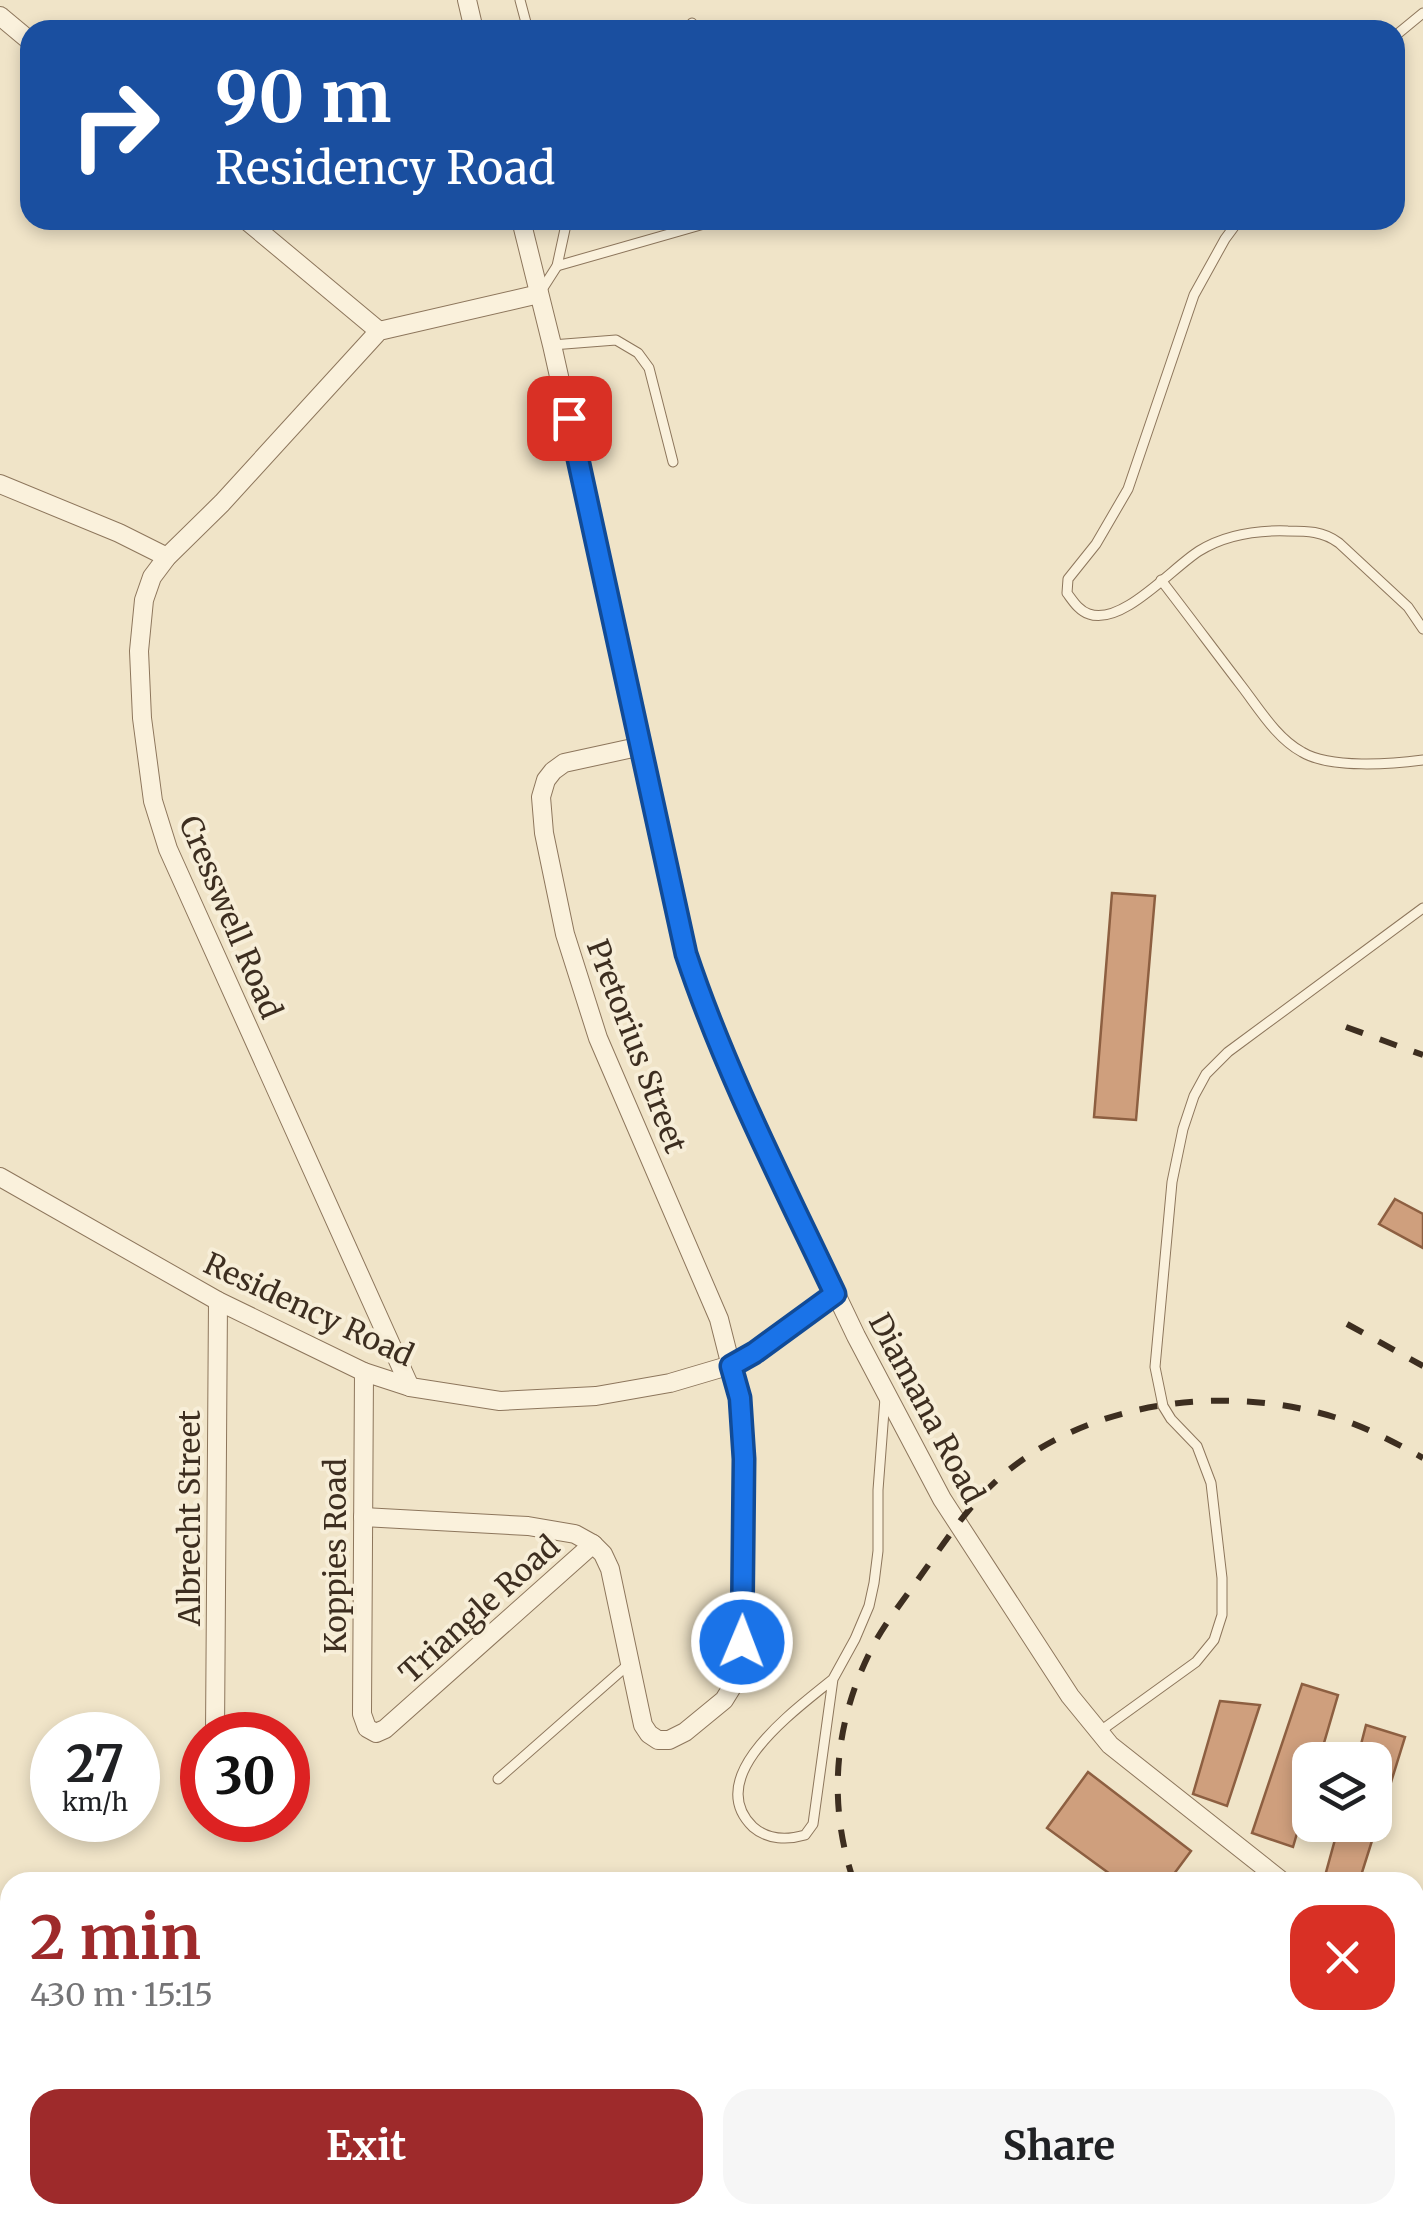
<!DOCTYPE html>
<meta charset="utf-8">
<style>
:root{--surface:#fff;--page:#f6f6f6;--text:#202124;--muted:#757577;--accent:#9e2a2b}
body{margin:0;font-family:Merriweather,serif;background:var(--page);color:var(--text);height:100vh;display:flex;flex-direction:column;font-size:38px;white-space:nowrap}
*{box-sizing:border-box;margin:0}
p{font-size:32px;color:var(--muted)}
.icon{flex:none;width:55px;height:55px;fill:none;stroke:currentColor;stroke-width:2;stroke-linecap:round;stroke-linejoin:round}
.map{position:relative;flex:1;overflow:hidden}
.side{position:absolute;left:0px;top:1872px;width:1425px;height:352px;display:flex;flex-direction:column;background:var(--surface);border-radius:30px 30px 0 0;box-shadow:0 5px 15px #0003}
.side>*{flex:none}
.guide{position:absolute;left:20px;top:20px;width:1385px;height:210px;border-radius:30px;box-shadow:0 5px 15px #0003;background:#1a4fa0;color:#fff;overflow:hidden}
.buttons{position:absolute;left:1292px;top:1742px;display:grid;gap:20px}
.buttons a{display:grid;place-items:center;width:100px;height:100px;border-radius:20px;background:var(--surface);box-shadow:0 5px 15px #0003;font-size:50px}
.speed{position:absolute;left:30px;top:1712px;display:flex;gap:20px;font-size:50px;font-weight:700;text-align:center}
.speed>*{display:grid;place-content:center;width:130px;height:130px;border-radius:50%;background:var(--surface);box-shadow:0 5px 15px #0003;line-height:1}
.speed small{font-size:25px;font-weight:400}
.speed .limit{border:15px solid #d22;background:#fff;color:#111}
.pin{position:absolute;display:grid;place-items:center;width:85px;height:85px;color:#fff;margin:-42px;border-radius:20px;box-shadow:0 5px 15px #0006}
.me{position:absolute;width:110px;margin:-55px;rotate:1deg;stroke-linejoin:round;filter:drop-shadow(0 0 8px #0008)}
.turn{display:flex;align-items:center;gap:35px;height:210px;padding:0 30px;font-size:45px}
.turn .icon{width:130px;height:130px;stroke-width:2.5}
.turn b{display:block;font-size:70px;line-height:85px}
.round{display:grid;place-items:center;flex:none;width:105px;height:105px;border-radius:30px;background:var(--page)}
.overview{display:flex;align-items:center;justify-content:space-between;height:170px;padding:0 30px}
h1{font-size:60px;font-weight:700;line-height:75px;color:var(--accent)}
.cta{display:flex;gap:20px;margin-top:auto;padding:20px 30px}
.cta a{flex:1;height:115px;border-radius:30px;background:var(--accent);color:#fff;font-size:40px;font-weight:700;line-height:115px;text-align:center}
.cta a+a{background:var(--page);color:var(--text)}
.map>svg:first-child{display:block}
.building{fill:#cf9f7d;stroke:#8d5f41;stroke-width:2.5}
.lines{fill:none;stroke-linecap:round;stroke-linejoin:round}
.lane-casing{stroke:#8d765c;stroke-width:11}
.street-casing{stroke:#8d765c;stroke-width:20}
.lane{stroke:#faf1dc;stroke-width:9}
.street{stroke:#faf1dc;stroke-width:18}
.rail{stroke:#3d2e20;stroke-width:6;stroke-dasharray:18 18;stroke-linecap:butt}
.route-casing{stroke:#114b97;stroke-width:25}
.route{stroke:#1a73e8;stroke-width:18}
.labels{text-anchor:middle;dominant-baseline:central;stroke-width:8;stroke-linejoin:round;paint-order:stroke}
.street-label{font-size:30px;fill:#3d2e20;stroke:#f7eed8}
</style>
<div class="map">
<svg width="1423" height="2224" viewBox="0 0 1423 2224">
<rect width="100%" height="100%" fill="#f0e4c8"/>
<g class="building">
<polygon points="1112,893 1155,896 1136,1120 1094,1117"/>
<polygon points="1395,1199 1423,1214 1423,1248 1379,1224"/>
<polygon points="1302,1684 1338,1695 1319,1760 1310,1760 1310,1789 1293,1847 1252,1833"/>
<polygon points="1220,1701 1260,1705 1227,1806 1193,1794"/>
<polygon points="1366,1725 1405,1737 1379,1821 1375,1820 1375,1760 1357,1760"/>
<polygon points="1088,1772 1191,1851 1168,1882 1121,1882 1047,1828"/>
<polygon points="1339,1825 1377,1825 1359,1882 1343,1882 1325,1876"/>
</g>
<g class="lines">
<defs>
<g id="lane">
<polyline points="520,0 528,30"/>
<polyline points="692,23 694,30"/>
<polyline points="1395,36 1423,13"/>
<path d="M1239,220L1225,239L1194,295L1128,489L1096,544L1068,579L1067,593C1073,601 1079,611 1089,614C1122,626 1172,568 1199,551C1225,535 1258,530 1288,531C1307,531 1323,531 1339,543L1408,607L1423,629"/>
<polyline points="557,266 718,220"/>
<polyline points="541,291 557,266 567,220"/>
<polyline points="552,345 616,340 638,353 649,368 673,462"/>
<path d="M1161,580C1188,615 1214,650 1240,684C1258,707 1276,738 1302,752C1330,769 1392,764 1423,760"/>
<path d="M833,1679C797,1709 701,1776 753,1827C768,1840 788,1840 805,1835L813,1824L833,1679L855,1639L869,1606L874,1583L878,1551V1490L885,1398"/>
<polyline points="1099,1732 1196,1662 1214,1640 1222,1615 1222,1578 1211,1483 1197,1446 1171,1419 1163,1406 1155,1367 1172,1182 1183,1129 1194,1096 1206,1074 1228,1052 1423,908"/>
<polyline points="498,1779 630,1663"/>
</g>
<g id="street">
<polyline points="467,0 474,30"/>
<polyline points="0,16 30,41"/>
<polyline points="246,220 379,331"/>
<polyline points="521,220 552,345 642,746 686,954 702,1003 750,1114 856,1336 942,1499 1070,1696 1110,1745 1283,1882"/>
<polyline points="0,484 119,533 167,557"/>
<polyline points="0,1177 218,1301 364,1372 410,1387 500,1401 596,1396 670,1383 731,1365 754,1353 835,1294"/>
<polyline points="364,1372 362,1714 367,1728 376,1733 385,1729 593,1544 603,1554 610,1569 643,1725 649,1734 658,1740 669,1740 685,1732 724,1700 737,1679 742,1642 744,1459 742,1423 739,1398 719,1319 598,1038 565,934 544,833 541,797 546,780 553,771 564,763 642,746"/>
<polyline points="410,1387 168,849 153,801 142,718 139,651 144,600 152,577 167,557 222,503 379,331 539,294"/>
<polyline points="363,1517 528,1526 575,1534 593,1544"/>
<polyline points="215,1735 218,1301"/>
<polyline points="1415,1963 1423,1966"/>
</g>
</defs>
<use href="#lane" class="lane-casing"/>
<use href="#street" class="street-casing"/>
<use href="#lane" class="lane"/>
<use href="#street" class="street"/>
<g class="rail">
<polyline points="1346,1027 1423,1055"/>
<polyline points="1347,1324 1423,1366"/>
<path d="M854,1882C827,1804 834,1722 872,1648C883,1626 899,1606 914,1585C942,1547 967,1505 1004,1474C1092,1400 1226,1384 1334,1417C1366,1427 1394,1442 1423,1458"/>
<polyline points="0,2024 10,2025"/>
<polyline points="791,2215 811,2224"/>
</g>
</g>
<g class="lines">
<defs>
<path id="route" d="M569,418L686,954C725,1071 782,1182 835,1294L754,1353L731,1366L740,1398L744,1459L742,1642"/>
</defs>
<use href="#route" class="route-casing"/>
<use href="#route" class="route"/>
</g>
<g class="labels">
<g class="street-label">
<text transform="translate(231 917) rotate(67)">Cresswell Road</text>
<text transform="translate(637 1046) rotate(69)">Pretorius Street</text>
<text transform="translate(309 1309) rotate(25)">Residency Road</text>
<text transform="translate(927 1408) rotate(62)">Diamana Road</text>
<text transform="translate(189 1518) rotate(-90)">Albrecht Street</text>
<text transform="translate(335 1556) rotate(-90)">Koppies Road</text>
<text transform="translate(479 1609) rotate(-42)">Triangle Road</text>
</g>
</g>
</svg>
<div class="buttons">
<a><svg class="icon" aria-label="layers" viewBox="0 0 24 24"><path d="M12 4l9 5-9 5-9-5zM3 14l9 5 9-5"/></svg></a>
</div>
<div class="speed"><div>27<small>km/h</small></div><div class="limit">30</div></div>
<div class="pin" style="left:569px;top:418px;background:#d93025"><svg class="icon" aria-label="arrive" viewBox="0 0 24 24"><path d="M6 21V4h12l-3 4 3 4H6"/></svg></div>
<svg class="me" style="left:742px;top:1642px" viewBox="-20 -20 40 40"><circle r="17" fill="#1a73e8" stroke="#fff" stroke-width="3"/><path d="M0-11L8 9 0 5-8 9z" fill="#fff"/></svg>
<div class="guide">
<div class="turn"><svg class="icon" aria-label="right" viewBox="0 0 24 24"><path d="M7 20v-9h11M14 6l5 5-5 5"/></svg><div><b>90 m</b>Residency Road</div></div>
</div>
<section class="side">
<div class="overview"><div><h1>2 min</h1><p>430 m · 15:15</p></div><a class="round" style="background:#d93025;color:#fff"><svg class="icon" aria-label="close" viewBox="0 0 24 24"><path d="M6 6l12 12M18 6L6 18"/></svg></a></div>
<div class="cta"><a>Exit</a><a>Share</a></div>
</section>
</div>
